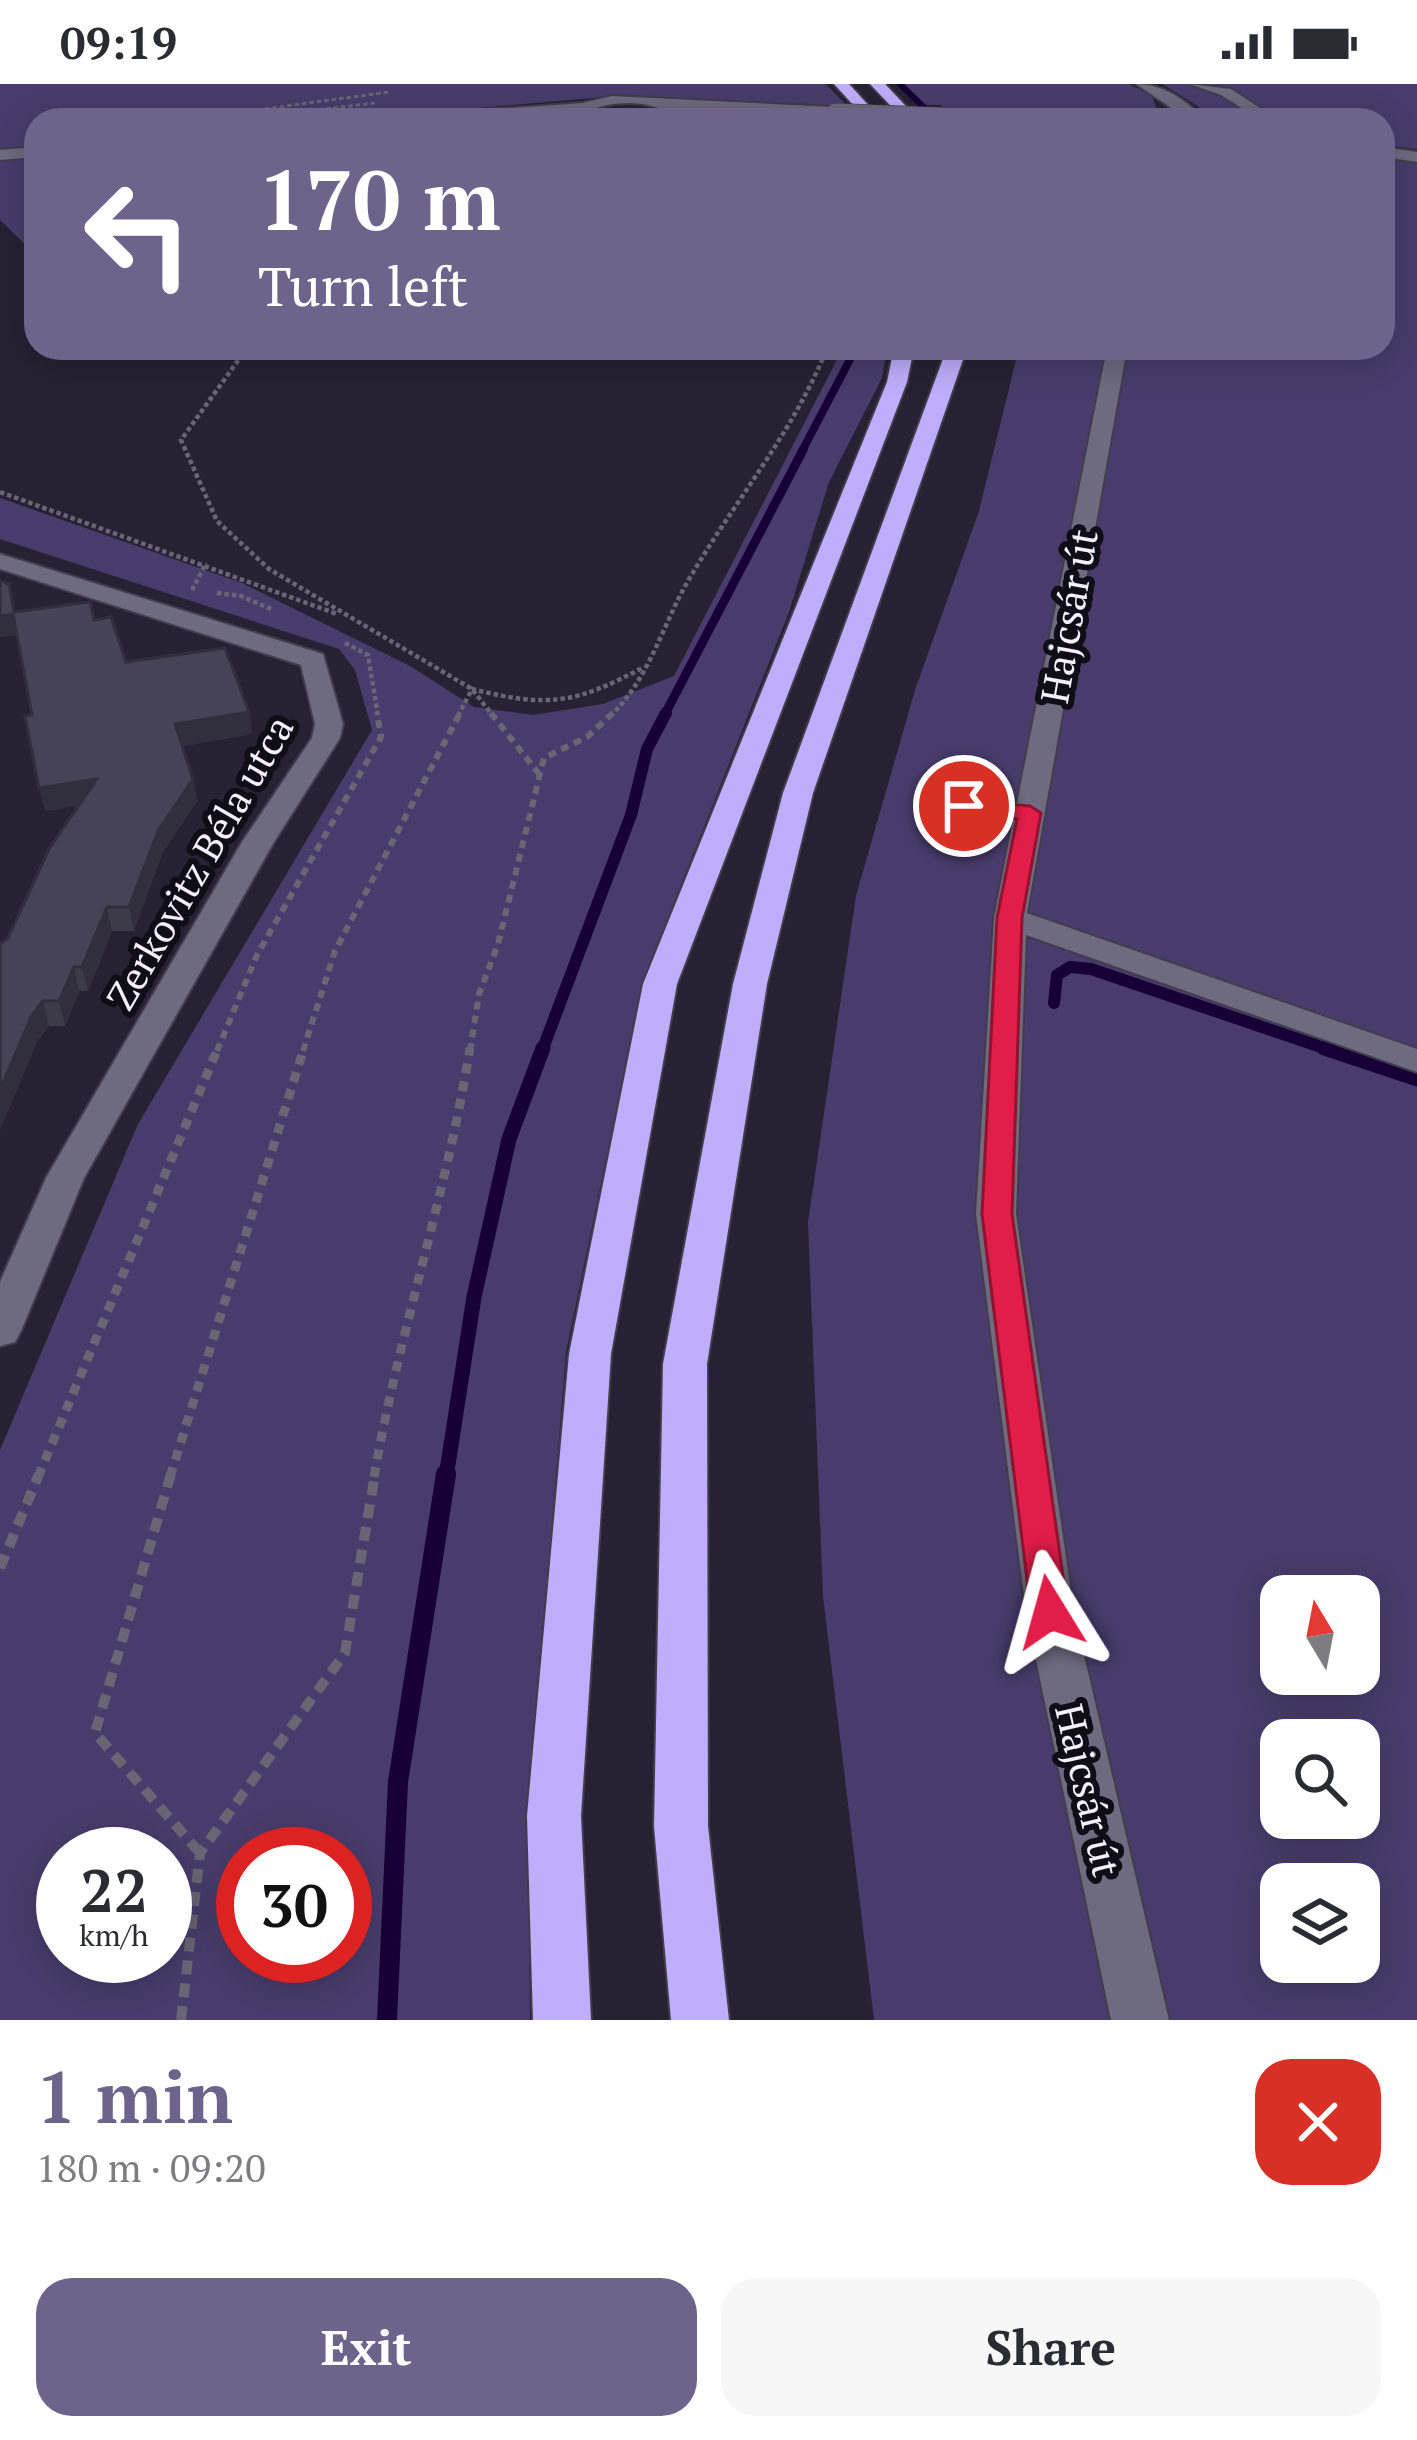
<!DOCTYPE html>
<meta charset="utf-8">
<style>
:root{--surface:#fff;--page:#f7f7f7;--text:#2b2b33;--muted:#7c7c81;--accent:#6c648b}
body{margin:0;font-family:"PT Serif",serif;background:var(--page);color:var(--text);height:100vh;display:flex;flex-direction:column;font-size:45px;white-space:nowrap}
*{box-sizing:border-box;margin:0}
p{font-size:39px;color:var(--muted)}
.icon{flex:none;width:66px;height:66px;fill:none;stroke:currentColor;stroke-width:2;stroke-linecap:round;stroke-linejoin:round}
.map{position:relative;height:1936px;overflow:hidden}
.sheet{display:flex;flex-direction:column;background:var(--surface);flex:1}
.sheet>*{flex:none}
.top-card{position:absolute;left:24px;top:24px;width:1371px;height:252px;border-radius:36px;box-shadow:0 6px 30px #0003;background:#6c648b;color:#fff;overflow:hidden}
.needle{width:78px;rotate:350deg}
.buttons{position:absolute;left:1260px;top:1491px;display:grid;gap:24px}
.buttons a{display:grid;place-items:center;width:120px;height:120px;border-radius:24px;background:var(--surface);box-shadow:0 6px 30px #0003;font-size:60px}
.speed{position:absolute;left:36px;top:1743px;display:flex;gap:24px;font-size:60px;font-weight:700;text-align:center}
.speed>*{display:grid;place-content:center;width:156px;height:156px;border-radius:50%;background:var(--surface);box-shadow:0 6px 30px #0003;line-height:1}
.speed small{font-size:30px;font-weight:400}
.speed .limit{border:18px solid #d22;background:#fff;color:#111}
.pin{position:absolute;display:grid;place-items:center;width:102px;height:102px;color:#fff;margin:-51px;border:6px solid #fff;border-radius:50%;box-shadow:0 3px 12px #0007}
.me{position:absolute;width:132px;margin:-66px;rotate:352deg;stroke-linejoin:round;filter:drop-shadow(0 0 9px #0008)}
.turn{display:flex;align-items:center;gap:42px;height:252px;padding:0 36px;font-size:54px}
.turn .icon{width:156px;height:156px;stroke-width:2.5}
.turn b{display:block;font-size:84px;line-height:102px}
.round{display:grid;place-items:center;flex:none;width:126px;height:126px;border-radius:36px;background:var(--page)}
.overview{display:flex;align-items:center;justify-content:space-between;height:204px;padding:0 36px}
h1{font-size:72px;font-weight:800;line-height:90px;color:var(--accent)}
.button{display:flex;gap:24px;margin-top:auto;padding:24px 36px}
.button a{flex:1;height:138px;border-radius:36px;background:var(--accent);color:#fff;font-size:48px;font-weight:800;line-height:138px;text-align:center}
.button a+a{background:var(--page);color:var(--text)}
.status{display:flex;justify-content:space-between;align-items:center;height:84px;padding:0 60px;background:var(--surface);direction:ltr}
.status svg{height:33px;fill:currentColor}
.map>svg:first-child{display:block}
.green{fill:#493c6c;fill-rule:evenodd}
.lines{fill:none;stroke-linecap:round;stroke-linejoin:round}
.stream-far5{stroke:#160037;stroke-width:6}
.stream-far4{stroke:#160037;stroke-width:8}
.stream-far3{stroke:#160037;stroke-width:9}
.stream-far2{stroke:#160037;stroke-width:12}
.stream-far1{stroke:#160037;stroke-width:15}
.stream{stroke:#160037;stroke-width:20}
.minor-casing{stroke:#413d4c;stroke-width:4}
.highway-casing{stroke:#413d4c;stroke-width:4}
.path-far4{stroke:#696575;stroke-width:3;stroke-dasharray:4.5 3;stroke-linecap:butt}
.path-far3{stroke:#696575;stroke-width:4.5;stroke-dasharray:4.5 3;stroke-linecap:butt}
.path-far2{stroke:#696575;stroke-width:6;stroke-dasharray:8 6;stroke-linecap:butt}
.path-far1{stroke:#696575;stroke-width:9;stroke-dasharray:10 8;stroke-linecap:butt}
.path{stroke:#696575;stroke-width:10;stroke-dasharray:14 9;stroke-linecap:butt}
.minor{fill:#6e6a7f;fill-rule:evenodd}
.highway{fill:#c0adfb;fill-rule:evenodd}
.minor-bridge-casing{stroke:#413d4c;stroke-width:16;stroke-linecap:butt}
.minor-bridge{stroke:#6e6a7f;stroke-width:15}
.wall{fill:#3d3a4a}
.shaded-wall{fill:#322f3c}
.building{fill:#474356;stroke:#322f3c;stroke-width:3}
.route{fill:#e11d48;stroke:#92132f;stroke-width:3}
.labels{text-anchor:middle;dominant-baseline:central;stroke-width:12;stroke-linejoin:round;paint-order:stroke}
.street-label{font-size:39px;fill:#f3f0fc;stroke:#0f0d15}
</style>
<div class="status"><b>09:19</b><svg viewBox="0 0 49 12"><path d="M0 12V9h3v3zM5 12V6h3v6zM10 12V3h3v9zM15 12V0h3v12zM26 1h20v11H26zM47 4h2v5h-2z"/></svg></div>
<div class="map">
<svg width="1417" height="1936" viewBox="0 0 1417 1936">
<rect width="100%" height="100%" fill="#262233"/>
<g class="green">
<polygon points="0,0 826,0 849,24 625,11 346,36 36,36 36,64 0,67"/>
<polygon points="902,0 1129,0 1152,12 1159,31 1114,36 937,27 942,21 924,21"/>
<polygon points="1162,0 1417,0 1417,65 1383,61 1383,36 1220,36"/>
<polygon points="36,71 36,168 33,168 0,136 0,75"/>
<path d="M1383,75L1417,79V1936H874L823,1512L808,1138L856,812L915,606L979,427L1019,264H1383ZM1281,1512H1359V1590H1281ZM1281,1656H1359V1734H1281ZM1281,1800H1359V1878H1281Z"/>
<path d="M843,264H887L882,294L829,398L789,528L643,897L566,1268L528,1741L530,1936H0V1366L138,1040L372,646L355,586L339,565L0,455V414L242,499L410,582L474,623L533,631L603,620L674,592ZM63,1770H165V1872H63ZM243,1770H345V1872H243Z"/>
</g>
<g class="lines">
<polyline class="stream-far5" points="900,0 935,34"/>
<polyline class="stream-far4" points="801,369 856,264"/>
<polyline class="stream-far3" points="664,632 803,366"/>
<g class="stream-far2">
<polyline points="1054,919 1057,891 1070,883 1091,885 1333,967"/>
<polyline points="542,967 631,731 647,665 666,629"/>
</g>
<g class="stream-far1">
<polyline points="1324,964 1417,995"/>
<polyline points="446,1393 474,1213 509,1055 543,964"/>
</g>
<polyline class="stream" points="387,1936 398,1698 446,1390"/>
<defs>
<g id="minor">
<path d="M1136,0C1163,0 1187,16 1204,36H1189Z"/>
<polygon points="1190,0 1231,5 1263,26 1297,35 1254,32 1221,11"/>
<path d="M612,12L835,23L842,27L835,31L687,27L682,36H668L672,30C647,16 617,16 590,26L585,30L591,36H574L569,28L390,36L397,32L583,19Z"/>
<polygon points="935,28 1046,32 1053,36 940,35"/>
<polygon points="36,63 36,73 0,76 0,66"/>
<polygon points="1383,63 1417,68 1417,78 1383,73"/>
<polygon points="1107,264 1127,264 1027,829 1417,965 1417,988 1026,851 1016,1130 1074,1528 1169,1936 1111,1936 1026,1528 976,1130 994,834 1013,737 963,732 948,723 963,714 1017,719"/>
<polygon points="0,470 323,570 343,640 340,654 274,758 84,1094 21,1247 15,1258 0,1262 0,1198 46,1094 242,758 312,654 315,640 301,581 0,485"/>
</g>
<g id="highway">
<polygon points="834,0 849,0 882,36 867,36"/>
<polygon points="870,0 885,0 919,36 904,36"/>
<polygon points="894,264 914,264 907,298 677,900 611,1270 581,1732 591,1936 533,1936 527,1732 569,1270 643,900 887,298"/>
<polygon points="947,264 967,264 813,709 767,900 707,1280 708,1742 729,1936 671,1936 654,1742 663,1280 733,900 783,709"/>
</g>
</defs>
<use href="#minor" class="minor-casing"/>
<use href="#highway" class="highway-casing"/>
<g class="path-far4">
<polyline points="183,36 389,8"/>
<polyline points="229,36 376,19"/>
</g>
<g class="path-far3">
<polyline points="247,264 181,356 217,437 269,485 472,605 493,632"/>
<polyline points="0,408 337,530"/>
<polyline points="192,506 206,479"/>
<polyline points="217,509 241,512 271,525"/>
<polyline points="345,559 368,571 378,632"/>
<path d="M458,632L472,605C548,624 575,620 644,583"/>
<path d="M610,632C646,599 661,547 684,504C730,422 792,352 827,264"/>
</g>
<g class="path-far2">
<polyline points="491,629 539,690"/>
<polyline points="217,967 257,871 381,653 377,629"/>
<polyline points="303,967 335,867 460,629"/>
<polyline points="470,967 479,910 498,860 544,674 587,653 613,629"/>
</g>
<g class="path-far1">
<polyline points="38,1393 218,964"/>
<polyline points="170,1393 304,964"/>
<path d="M374,1393C399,1248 447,1109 470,964"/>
</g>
<g class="path">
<polyline points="171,1390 95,1649 200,1769"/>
<polyline points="0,1484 39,1390"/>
<polyline points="181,1936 200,1769 345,1569 375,1390"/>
</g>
<use href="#minor" class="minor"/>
<use href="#highway" class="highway"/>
<defs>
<polyline id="minor-bridge" points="835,27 940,31"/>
</defs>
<use href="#minor-bridge" class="minor-bridge-casing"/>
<use href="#minor-bridge" class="minor-bridge"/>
</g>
<polygon class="wall" points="0,497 15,528 94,536 126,578 249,628 252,650 182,662 193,695 197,717 162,770 134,847 112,847 88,907 79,907 65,942 49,942 38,956 2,860 8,854 79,721 45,727 32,631 17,551 0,553"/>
<g class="shaded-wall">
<polygon points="13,530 18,551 0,553 0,532"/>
<polygon points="249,628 252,650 179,663 175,640"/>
<polygon points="97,695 101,718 45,727 39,704"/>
<polygon points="193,695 197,717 162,770 134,847 129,823 158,747"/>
<polygon points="107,823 112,847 88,907 82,883"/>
<polygon points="74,883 79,907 65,942 59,917"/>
<polygon points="43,917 49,942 38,956 0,1046 0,1006 32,931"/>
</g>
<polygon class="building" points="0,497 9,500 14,528 90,518 94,536 111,533 126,578 225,564 249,628 175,640 193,695 158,747 129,823 107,823 82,883 74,883 59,917 43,917 32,931 0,1006 0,860 8,854 49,765 97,695 39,704 25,632 32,631 13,530 0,532"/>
<polygon class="route" points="964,716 1030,722 1041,729 1022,834 1012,1130 1068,1528 1063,1539 1050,1544 1037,1539 1031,1528 982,1130 997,834 1017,735 955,727 955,718"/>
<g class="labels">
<g class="street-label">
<text transform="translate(1068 532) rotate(-80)">Hajcsár út</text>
<text transform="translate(199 778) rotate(-60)">Zerkovitz Béla utca</text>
<text transform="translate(1089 1706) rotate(77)">Hajcsár út</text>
</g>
</g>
</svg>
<div class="buttons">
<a><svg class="needle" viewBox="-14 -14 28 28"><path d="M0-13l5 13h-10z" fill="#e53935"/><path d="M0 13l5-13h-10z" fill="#7c7c81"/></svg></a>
<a><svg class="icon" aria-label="search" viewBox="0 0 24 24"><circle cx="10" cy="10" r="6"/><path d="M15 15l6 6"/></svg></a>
<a><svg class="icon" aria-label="layers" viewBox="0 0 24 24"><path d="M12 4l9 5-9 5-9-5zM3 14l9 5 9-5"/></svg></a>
</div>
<div class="speed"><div>22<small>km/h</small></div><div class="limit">30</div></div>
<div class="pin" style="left:964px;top:722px;background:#d93025"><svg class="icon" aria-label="arrive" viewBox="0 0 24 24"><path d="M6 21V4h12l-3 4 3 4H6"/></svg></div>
<svg class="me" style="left:1050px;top:1528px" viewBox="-20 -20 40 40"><path d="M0-17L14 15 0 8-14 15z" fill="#e11d48" stroke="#fff" stroke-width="4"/></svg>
<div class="top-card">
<div class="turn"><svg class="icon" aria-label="left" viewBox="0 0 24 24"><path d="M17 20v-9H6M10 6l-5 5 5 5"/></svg><div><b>170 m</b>Turn left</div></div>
</div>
</div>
<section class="sheet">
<div class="overview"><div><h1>1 min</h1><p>180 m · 09:20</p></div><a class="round" style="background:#d93025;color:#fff"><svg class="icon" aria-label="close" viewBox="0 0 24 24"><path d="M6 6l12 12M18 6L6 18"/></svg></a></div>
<div class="button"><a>Exit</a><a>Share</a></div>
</section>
